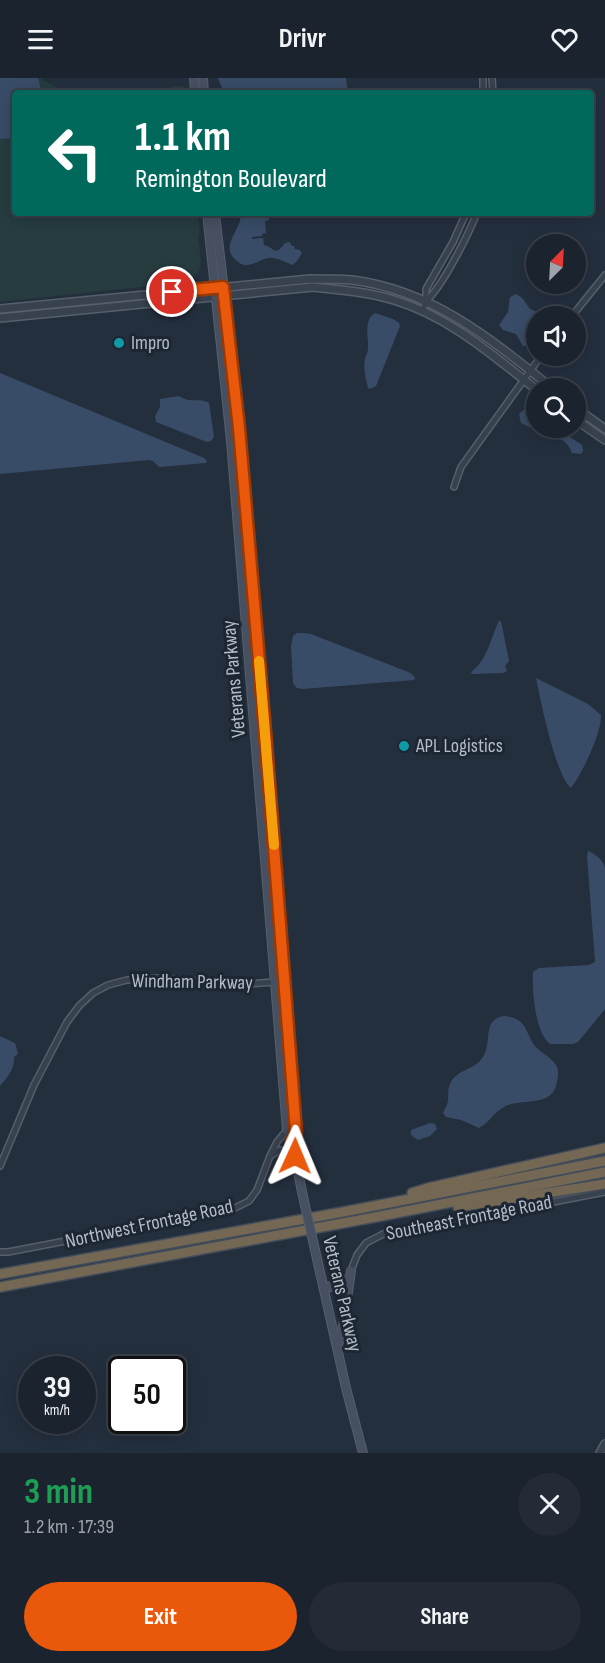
<!DOCTYPE html>
<meta charset="utf-8">
<style>
:root{--surface:#1b232e;--page:#242b36;--text:#f1f3f6;--muted:#a0a4aa;--line:#39404a;--accent:#ea580c}
body{margin:0;font-family:"Sofia Sans Condensed",sans-serif;background:var(--page);color:var(--text);height:100vh;display:flex;flex-direction:column;font-size:22px;white-space:nowrap}
*{box-sizing:border-box;margin:0}
p{font-size:20px;color:var(--muted)}
.icon{flex:none;width:33px;height:33px;fill:none;stroke:currentColor;stroke-width:2;stroke-linecap:round;stroke-linejoin:round}
.map{position:relative;height:1375px;overflow:hidden}
.side{display:flex;flex-direction:column;background:var(--surface);flex:1}
.side>*{flex:none}
.top-card{position:absolute;left:12px;top:12px;width:582px;height:126px;border-radius:6px;box-shadow:0 3px 15px #0003,0 0 0 2px var(--line);background:#00695c;color:#fff;overflow:hidden}
.needle{width:39px;rotate:24deg}
.tools{position:absolute;left:526px;top:156px;display:grid;gap:12px}
.tools a{display:grid;place-items:center;width:60px;height:60px;border-radius:50%;background:var(--surface);box-shadow:0 3px 15px #0003,0 0 0 2px var(--line);font-size:30px}
.speed{position:absolute;left:18px;top:1278px;display:flex;gap:12px;font-size:30px;font-weight:700;text-align:center}
.speed>*{display:grid;place-content:center;width:78px;height:78px;border-radius:50%;background:var(--surface);box-shadow:0 3px 15px #0003,0 0 0 2px var(--line);line-height:1}
.speed small{font-size:15px;font-weight:400}
.speed .limit{border:3px solid #111;border-radius:9px;background:#fff;color:#111}
.pin{position:absolute;display:grid;place-items:center;width:51px;height:51px;color:#fff;margin:-26px;border:3px solid #fff;border-radius:50%;box-shadow:0 2px 6px #0007}
.me{position:absolute;width:66px;margin:-33px;rotate:1deg;stroke-linejoin:round;filter:drop-shadow(0 0 4px #0008)}
.turn{display:flex;align-items:center;gap:21px;height:126px;padding:0 24px;font-size:27px}
.turn .icon{width:78px;height:78px;stroke-width:2.5}
.turn b{display:block;font-size:42px;line-height:51px}
.round{display:grid;place-items:center;flex:none;width:63px;height:63px;border-radius:32px;background:var(--page)}
.summary{display:flex;align-items:center;justify-content:space-between;height:102px;padding:0 24px}
h1{font-size:36px;font-weight:700;line-height:45px;color:#1e9e55}
.button{display:flex;gap:12px;margin-top:auto;padding:12px 24px}
.button a{flex:1;height:69px;border-radius:36px;background:var(--accent);color:#fff;font-size:24px;font-weight:700;line-height:69px;text-align:center}
.button a+a{background:var(--page);color:var(--text)}
header{display:flex;justify-content:space-between;align-items:center;height:78px;padding:0 24px;background:var(--surface);font-size:27px;font-weight:700}
.map>svg:first-child{display:block}
.green{fill:#263c3f}
.water{fill:#394c67}
.lines{fill:none;stroke-linecap:round;stroke-linejoin:round}
.minor-casing{stroke:#565f6c;stroke-width:8}
.tertiary-casing{stroke:#565f6c;stroke-width:10}
.secondary-casing{stroke:#565f6c;stroke-width:10}
.motorway-casing{stroke:#434c59;stroke-width:12}
.minor{stroke:#38414e;stroke-width:5}
.tertiary{stroke:#38414e;stroke-width:7}
.secondary{stroke:#465061;stroke-width:8}
.motorway{stroke:#746855;stroke-width:9}
.secondary-bridge-casing{stroke:#565f6c;stroke-width:10;stroke-linecap:butt}
.secondary-bridge{stroke:#465061;stroke-width:8}
.route-casing{stroke:#983908;stroke-width:15}
.route{stroke:#ea580c;stroke-width:10}
.slow{stroke:#f59e0b;stroke-width:10}
.culture-dot{fill:#0f9aa8;stroke:#1d2633;stroke-width:2}
.labels{text-anchor:middle;dominant-baseline:central;stroke-width:6;stroke-linejoin:round;paint-order:stroke}
.poi-label{font-size:20px;fill:#b4bcc9;stroke:#1d2633;text-anchor:start}
.street-label{font-size:20px;fill:#b4bcc9;stroke:#1d2633}
</style>
<header><svg class="icon" aria-label="menu" viewBox="0 0 24 24"><path d="M4 6h16M4 12h16M4 18h16"/></svg>Drivr<svg class="icon" aria-label="heart" viewBox="0 0 24 24"><path d="M12 20l-8-8c-3-5 5-10 8-4 3-6 11-1 8 4z"/></svg></header>
<div class="map">
<svg width="605" height="1375" viewBox="0 0 605 1375">
<rect width="100%" height="100%" fill="#242f3e"/>
<g class="green">
<polygon points="38,0 42,0 41,2 53,7 62,15 42,15"/>
<path d="M172,8H184L185,15H112C131,12 149,11 168,11Z"/>
<polygon points="15,60 15,135 196,135 198,139 200,154 198,159 201,183 199,194 194,198 180,200 169,206 0,224 0,61"/>
</g>
<g class="water">
<polygon points="0,0 38,0 42,15 15,15 15,60 0,61"/>
<polygon points="218,0 346,0 348,15 224,15"/>
<path d="M241,135H268L269,142L265,143L266,155L262,156V158L252,159V161L263,160L264,167C275,170 275,179 285,165L290,164L291,167L294,168L295,171L300,172L302,175L297,183L292,187C285,184 276,179 268,180C257,182 248,193 237,183C218,168 242,152 241,135Z"/>
<path d="M516,216L522,220L530,231L546,238H537C537,249 537,261 529,268H523L516,256L503,252L499,247L508,234L510,219Z"/>
<path d="M375,235L393,241L399,245L400,248L376,308L370,311L368,310C366,301 363,290 365,281C367,274 367,278 368,271C369,260 363,242 375,235Z"/>
<polygon points="0,295 204,380 207,383 206,385 159,389 153,383 149,382 0,396"/>
<path d="M179,318C190,326 199,319 209,325L214,359L211,363L207,364L156,344L155,338L160,329V321Z"/>
<path d="M526,330L537,334V350H556L582,367L583,373L581,376L572,375C566,355 536,354 521,345L519,336Z"/>
<path d="M499,543H501L509,583L505,588L507,593L503,595L472,596L471,594C487,583 491,559 499,543Z"/>
<polygon points="297,555 304,555 311,556 408,594 413,597 415,600 414,602 303,611 297,610 293,605 291,568 293,558"/>
<path d="M536,600L588,626L601,637C602,654 582,696 571,710C555,696 541,624 536,600Z"/>
<path d="M588,773C596,776 604,783 605,791V931L578,964L573,966H550C535,954 532,913 533,894L539,890L589,887L595,884L587,778Z"/>
<path d="M505,938C528,941 524,953 535,968C541,975 551,979 556,987C559,992 558,998 557,1004C552,1031 522,1019 504,1029C494,1034 489,1045 479,1050L461,1042L446,1039L443,1035C444,1032 446,1030 447,1027C450,1019 446,1012 451,1004C458,991 475,992 483,979C493,963 481,941 505,938Z"/>
<path d="M0,958L15,965L18,976L14,979C15,992 7,999 0,1008Z"/>
<polygon points="430,1045 435,1046 437,1051 430,1058 418,1062 411,1057 411,1052"/>
</g>
<g class="lines">
<defs>
<g id="minor">
<polyline points="483,0 483,15"/>
<polyline points="492,0 493,15"/>
<path d="M426,223C443,208 468,157 477,135"/>
<polyline points="423,232 426,223 426,211 453,164 466,135"/>
<polyline points="572,238 605,197"/>
<polyline points="454,409 461,389 541,278"/>
<polyline points="287,1052 277,1064 270,1078 280,1072 295,1078"/>
<polyline points="0,1088 34,1007 67,944 79,928 93,915 108,907 127,902 153,900 246,906 275,904"/>
<polyline points="0,1174 8,1174 233,1131 249,1123 257,1112 270,1078"/>
<polyline points="351,1193 357,1177 366,1165 387,1154 456,1143 605,1114"/>
</g>
<g id="tertiary">
<path d="M0,231L310,201C324,201 338,201 352,202C432,212 491,261 552,310"/>
<path d="M0,240L313,209C340,212 368,214 394,222C450,239 492,277 537,312"/>
<polyline points="576,330 605,351"/>
<polyline points="576,342 605,362"/>
<polyline points="600,1375 605,1366"/>
</g>
<g id="secondary">
<polyline points="194,0 195,15"/>
<polyline points="203,0 204,15"/>
<polyline points="207,135 231,363 287,1052 292,1063 302,1114"/>
<path d="M215,135C223,207 233,279 239,352C261,585 281,820 296,1054L292,1063"/>
<polyline points="315,1172 346,1310 363,1375"/>
<polyline points="323,1208 341,1210 345,1206 348,1200"/>
<polyline points="338,1267 343,1249 351,1193"/>
</g>
<g id="motorway">
<polyline points="412,1115 428,1110 605,1070"/>
<polyline points="458,1129 605,1106"/>
<polyline points="0,1196 343,1134 605,1083"/>
<polyline points="0,1209 381,1138 605,1094"/>
</g>
</defs>
<use href="#minor" class="minor-casing"/>
<use href="#tertiary" class="tertiary-casing"/>
<use href="#secondary" class="secondary-casing"/>
<use href="#motorway" class="motorway-casing"/>
<use href="#minor" class="minor"/>
<use href="#tertiary" class="tertiary"/>
<use href="#secondary" class="secondary"/>
<use href="#motorway" class="motorway"/>
<defs>
<polyline id="secondary-bridge" points="302,1114 315,1172"/>
</defs>
<use href="#secondary-bridge" class="secondary-bridge-casing"/>
<use href="#secondary-bridge" class="secondary-bridge"/>
</g>
<g class="lines">
<defs>
<polyline id="route" points="172,214 223,209 239,350 265,653 296,1054 292,1064 295,1078"/>
</defs>
<use href="#route" class="route-casing"/>
<use href="#route" class="route"/>
<polyline class="slow" points="259,583 274,767"/>
</g>
<g class="culture-dot">
<circle cx="119" cy="265" r="6"/>
<circle cx="404" cy="668" r="6"/>
</g>
<g class="labels">
<g class="poi-label">
<text x="131" y="265">Impro</text>
<text x="416" y="668">APL Logistics</text>
</g>
<g class="street-label">
<text transform="translate(234 601) rotate(-95)">Veterans Parkway</text>
<text transform="translate(192 904) rotate(1)">Windham Parkway</text>
<text transform="translate(469 1140) rotate(-11)">Southeast Frontage Road</text>
<text transform="translate(149 1146) rotate(-12)">Northwest Frontage Road</text>
<text transform="translate(342 1216) rotate(77)">Veterans Parkway</text>
</g>
</g>
</svg>
<div class="tools">
<a><svg class="needle" viewBox="-14 -14 28 28"><path d="M0-13l5 13h-10z" fill="#e53935"/><path d="M0 13l5-13h-10z" fill="#a0a4aa"/></svg></a>
<a><svg class="icon" aria-label="sound" viewBox="0 0 24 24"><path d="M4 9h4l5-4v14l-5-4H4zM17 9q2 3 0 6"/></svg></a>
<a><svg class="icon" aria-label="search" viewBox="0 0 24 24"><circle cx="10" cy="10" r="6"/><path d="M15 15l6 6"/></svg></a>
</div>
<div class="speed"><div>39<small>km/h</small></div><div class="limit">50</div></div>
<div class="pin" style="left:172px;top:214px;background:#d93025"><svg class="icon" aria-label="arrive" viewBox="0 0 24 24"><path d="M6 21V4h12l-3 4 3 4H6"/></svg></div>
<svg class="me" style="left:295px;top:1078px" viewBox="-20 -20 40 40"><path d="M0-17L14 15 0 8-14 15z" fill="#ea580c" stroke="#fff" stroke-width="4"/></svg>
<div class="top-card">
<div class="turn"><svg class="icon" aria-label="left" viewBox="0 0 24 24"><path d="M17 20v-9H6M10 6l-5 5 5 5"/></svg><div><b>1.1 km</b>Remington Boulevard</div></div>
</div>
</div>
<section class="side">
<div class="summary"><div><h1>3 min</h1><p>1.2 km · 17:39</p></div><a class="round"><svg class="icon" aria-label="close" viewBox="0 0 24 24"><path d="M6 6l12 12M18 6L6 18"/></svg></a></div>
<div class="button"><a>Exit</a><a>Share</a></div>
</section>
